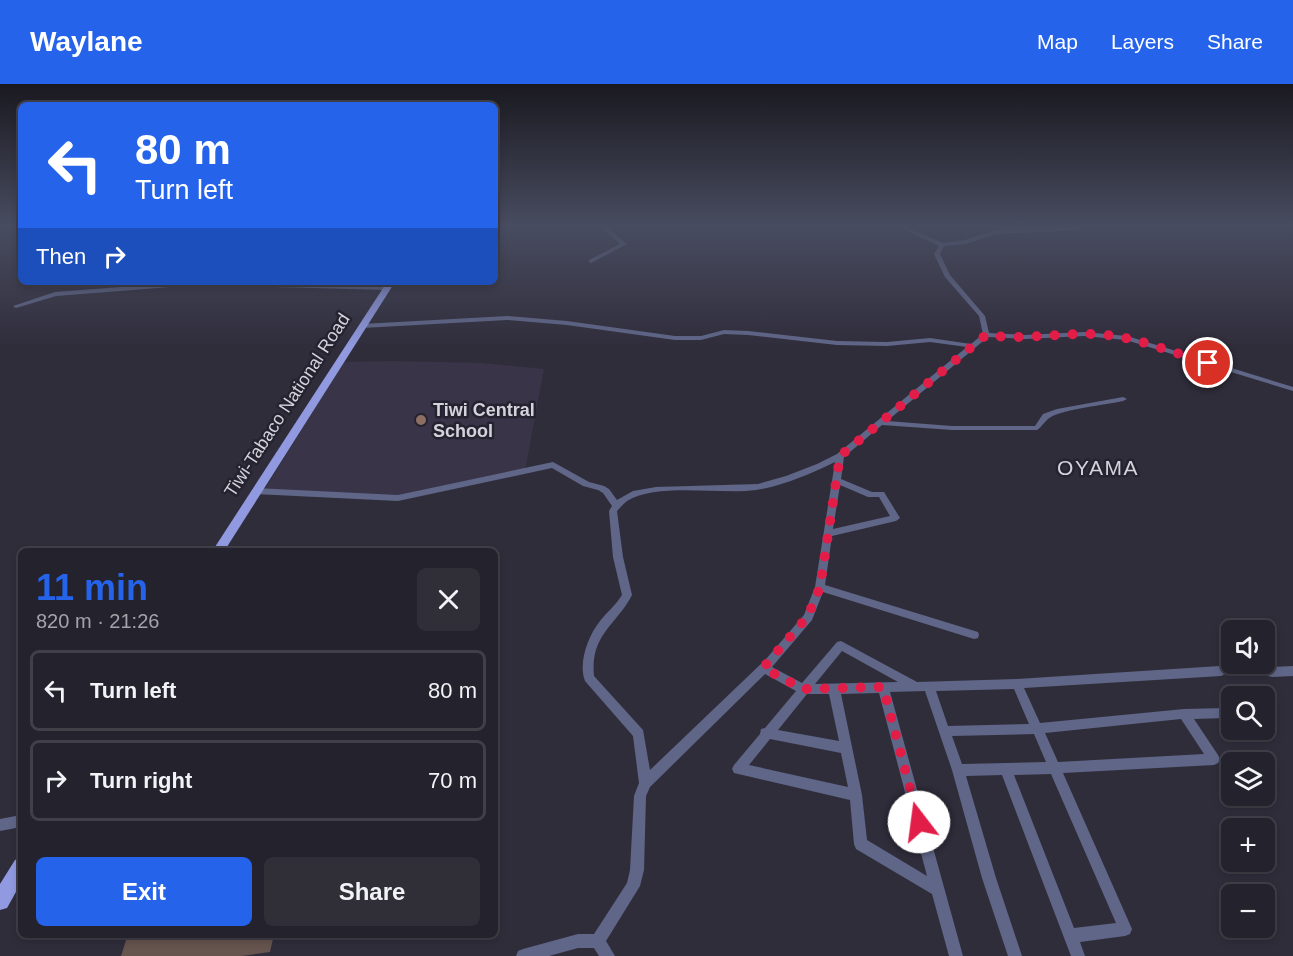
<!DOCTYPE html>
<meta charset="utf-8">
<style>
:root{--surface:#24222c;--page:#302f38;--text:#f1f3f6;--muted:#a3a4a9;--line:#413f48;--accent:#2563eb}
body{margin:0;font-family:Arial,sans-serif;background:var(--page);color:var(--text);height:100vh;display:flex;flex-direction:column;font-size:22px;white-space:nowrap}
*{box-sizing:border-box;margin:0}
p{font-size:20px;color:var(--muted)}
.icon{flex:none;width:33px;height:33px;fill:none;stroke:currentColor;stroke-width:2;stroke-linecap:round;stroke-linejoin:round}
.map{position:relative;flex:1;overflow:hidden}
.details{position:absolute;left:18px;top:464px;width:480px;height:390px;display:flex;flex-direction:column;background:var(--surface);border-radius:9px;box-shadow:0 3px 9px #0003,0 0 0 2px var(--line)}
.details>*{flex:none}
.guide{position:absolute;left:18px;top:18px;width:480px;height:183px;border-radius:9px;box-shadow:0 3px 9px #0003,0 0 0 2px var(--line);background:#2563eb;color:#fff;overflow:hidden}
.tools{position:absolute;left:1221px;top:536px;display:grid;gap:12px}
.tools a{display:grid;place-items:center;width:54px;height:54px;border-radius:9px;background:var(--surface);box-shadow:0 3px 9px #0003,0 0 0 2px var(--line);font-size:30px}
.pin{position:absolute;display:grid;place-items:center;width:51px;height:51px;color:#fff;margin:-26px;border:3px solid #fff;border-radius:50%;box-shadow:0 2px 6px #0007}
.me{position:absolute;width:66px;margin:-33px;rotate:345deg;stroke-linejoin:round;filter:drop-shadow(0 0 4px #0008)}
.turn{display:flex;align-items:center;gap:21px;height:126px;padding:0 18px;font-size:27px}
.turn .icon{width:78px;height:78px;stroke-width:2.5}
.turn b{display:block;font-size:42px;line-height:51px}
.then{display:flex;align-items:center;height:57px;padding:0 18px;background:#0003;gap:12px;font-size:22px}
.round{display:grid;place-items:center;flex:none;width:63px;height:63px;border-radius:9px;background:var(--page)}
.overview{display:flex;align-items:center;justify-content:space-between;height:102px;padding:0 18px}
h1{font-size:36px;font-weight:700;line-height:45px;color:var(--accent)}
.action{display:flex;gap:12px;margin-top:auto;padding:12px 18px}
.action a{flex:1;height:69px;border-radius:9px;background:var(--accent);color:#fff;font-size:24px;font-weight:700;line-height:69px;text-align:center}
.action a+a{background:var(--page);color:var(--text)}
ul{padding:0;list-style:none}
li{display:flex;align-items:center;gap:18px;height:81px;margin:0 12px 9px;padding:0 6px;border:3px solid var(--line);border-radius:9px}
li div{flex:1}
li b{display:block;font-size:22px}
li em{font-style:normal}
header{display:flex;align-items:center;gap:36px;box-sizing:border-box;height:84px;padding:0 30px;background:var(--accent);color:#fff}
header strong{font-size:28px}
nav{display:flex;gap:33px;margin-inline-start:auto;font-size:21px}
.map>svg:first-child{display:block}
.built{fill:#393448}
.building{fill:#66544e}
.lines{fill:none;stroke-linecap:round;stroke-linejoin:round}
.minor{fill:#606688;fill-rule:evenodd}
.major{fill:#919ae1;fill-rule:evenodd}
.route{stroke:#e11d48;stroke-width:10;stroke-dasharray:0 18}
.education-dot{fill:#8d6e63;stroke:#262331;stroke-width:2}
.labels{text-anchor:middle;dominant-baseline:central;stroke-width:5;stroke-linejoin:round;paint-order:stroke}
.street-label{font-size:18px;fill:#d4d2db;stroke:#262331}
.poi-label{font-size:18px;font-weight:bold;fill:#d4d2db;stroke:#262331;text-anchor:start}
.quarter-label{font-size:21px;letter-spacing:1.5px;fill:#d4d2db;stroke:#262331}
</style>
<header>
<strong>Waylane</strong>
<nav><a>Map</a><a>Layers</a><a>Share</a></nav>
</header>
<div class="map">
<svg width="1293" height="872" viewBox="0 0 1293 872">
<rect width="100%" height="100%" fill="#302d3b"/>
<polygon class="built" points="392,277 481,279 544,285 525,387 397,416 263,408 344,278"/>
<polygon class="building" points="128,850 274,850 270,868 242,872 121,872"/>
<g class="lines">
<g class="minor">
<polygon points="598,141 604,141 627,160 591,179 589,178 589,176 620,160"/>
<path d="M894,141H901L943,159L965,156L995,146L1085,141L1080,146L996,150L966,160L944,162L940,170L950,191L985,232L989,249L1025,251L1084,248L1127,252L1293,303V307L1126,256L1084,252L1025,255L988,253L887,337L952,342H1035L1043,330L1057,325L1123,313L1127,315L1123,317C1106,321 1064,325 1051,333C1045,336 1042,343 1037,346H952L882,341L844,373L841,395L872,408H884L900,434L896,437L832,452L825,501L978,548L979,551L978,554L974,555L823,508L812,536L772,583L802,599L837,558L841,557L917,598L1017,595L1220,582L1232,577V579H1256L1272,583L1293,582V592L1272,593L1239,583L1221,592L1024,604L1040,639L1184,625L1225,624L1229,625L1231,629L1229,633L1225,634L1194,635L1218,671L1220,675L1218,679L1214,681L1063,689L1132,845L1130,850L1125,852L1080,858L1085,872H1071L1002,691L966,692L996,794L1022,872H1008L982,794L952,686L925,607L890,608L963,872H949L932,810L856,765L854,760L850,716L734,689L732,685L734,681L760,650L761,645L765,644L796,607L765,590L650,703L646,712L644,786L640,802L606,857L615,872H599L594,864H578L549,872H516L518,867L523,865L578,850H594L627,799L630,786L634,712L639,699L633,652L585,597C578,579 588,552 600,537C607,528 616,521 622,511L613,473L609,427L612,422L603,409L598,406L583,402L552,384L398,417L255,410L251,407L255,404L398,411L553,378L589,398L604,402L609,405L617,416L633,407L656,403L758,400L786,392L817,380L837,370L967,263L930,258L887,262L837,261L748,251L724,250L701,256H675L567,241L507,236L362,244L359,242L362,240L507,232L567,237L675,252H701L724,246L748,247L837,257L887,258L930,254L971,260L983,250L979,232L945,193L934,170L939,162ZM835,378L815,503L804,531L766,575L650,686L643,646L594,592C590,550 616,542 632,511L623,473L617,427C620,424 623,420 627,417C658,398 720,411 756,406C783,402 810,390 835,378ZM840,401L868,413H879L890,432L833,445ZM842,567L898,598L815,600ZM1014,605L1029,640L948,642L936,607ZM879,609L927,792L867,756L862,711L841,610ZM807,610H829L839,657L778,646ZM1181,635L1204,670L1058,678L1045,649ZM1034,650L1046,678L962,680L952,652ZM770,655L841,669L848,703L749,681ZM1051,690L1116,839L1074,844L1014,691Z"/>
<polygon points="186,198 387,202 390,204 387,206 196,201 56,212 16,224 13,222 55,208"/>
<polygon points="21,731 21,743 0,747 0,735"/>
</g>
<g class="major">
<polygon points="387,198 395,198 225,466 213,466"/>
<polygon points="21,773 21,799 7,824 0,826 0,800 15,776"/>
</g>
</g>
<linearGradient id="sky" x2="0" y2="1"><stop stop-color="#1a1920"/><stop offset="0.54" stop-color="#484c60"/><stop offset="1" stop-color="#484c60" stop-opacity="0"/></linearGradient>
<rect width="1293" height="263" fill="url(#sky)"/>
<g class="lines">
<path class="route" d="M919,738L883,603L803,605L763,584L808,532L820,503L840,372L986,251C1026,257 1066,247 1106,251C1139,254 1176,270 1208,279"/>
</g>
<circle class="education-dot" cx="421" cy="336" r="6"/>
<g class="labels">
<g class="street-label">
<text transform="translate(287 321) rotate(-57)">Tiwi-Tabaco National Road</text>
</g>
<g class="poi-label">
<text x="433" y="326">Tiwi Central<tspan x="433" dy="21">School</tspan></text>
</g>
<g class="quarter-label">
<text x="1098" y="383">OYAMA</text>
</g>
</g>
</svg>
<div class="tools">
<a><svg class="icon" aria-label="sound" viewBox="0 0 24 24"><path d="M4 9h4l5-4v14l-5-4H4zM17 9q2 3 0 6"/></svg></a>
<a><svg class="icon" aria-label="search" viewBox="0 0 24 24"><circle cx="10" cy="10" r="6"/><path d="M15 15l6 6"/></svg></a>
<a><svg class="icon" aria-label="layers" viewBox="0 0 24 24"><path d="M12 4l9 5-9 5-9-5zM3 14l9 5 9-5"/></svg></a>
<a>+</a>
<a>−</a>
</div>
<div class="pin" style="left:1208px;top:279px;background:#d93025"><svg class="icon" aria-label="arrive" viewBox="0 0 24 24"><path d="M6 21V4h12l-3 4 3 4H6"/></svg></div>
<svg class="me" style="left:919px;top:738px" viewBox="-20 -20 40 40"><circle r="19" fill="#fff"/><path d="M0-13L10 11 0 6-10 11z" fill="#e11d48"/></svg>
<div class="guide">
<div class="turn"><svg class="icon" aria-label="left" viewBox="0 0 24 24"><path d="M17 20v-9H6M10 6l-5 5 5 5"/></svg><div><b>80 m</b>Turn left</div></div>
<div class="then">Then<svg class="icon" aria-label="right" viewBox="0 0 24 24"><path d="M7 20v-9h11M14 6l5 5-5 5"/></svg></div>
</div>
<section class="details">
<div class="overview"><div><h1>11 min</h1><p>820 m · 21:26</p></div><a class="round"><svg class="icon" aria-label="close" viewBox="0 0 24 24"><path d="M6 6l12 12M18 6L6 18"/></svg></a></div>
<ul>
<li><svg class="icon" aria-label="left" viewBox="0 0 24 24"><path d="M17 20v-9H6M10 6l-5 5 5 5"/></svg><div><b>Turn left</b></div><em>80 m</em></li>
<li><svg class="icon" aria-label="right" viewBox="0 0 24 24"><path d="M7 20v-9h11M14 6l5 5-5 5"/></svg><div><b>Turn right</b></div><em>70 m</em></li>
</ul>
<div class="action"><a>Exit</a><a>Share</a></div>
</section>
</div>
